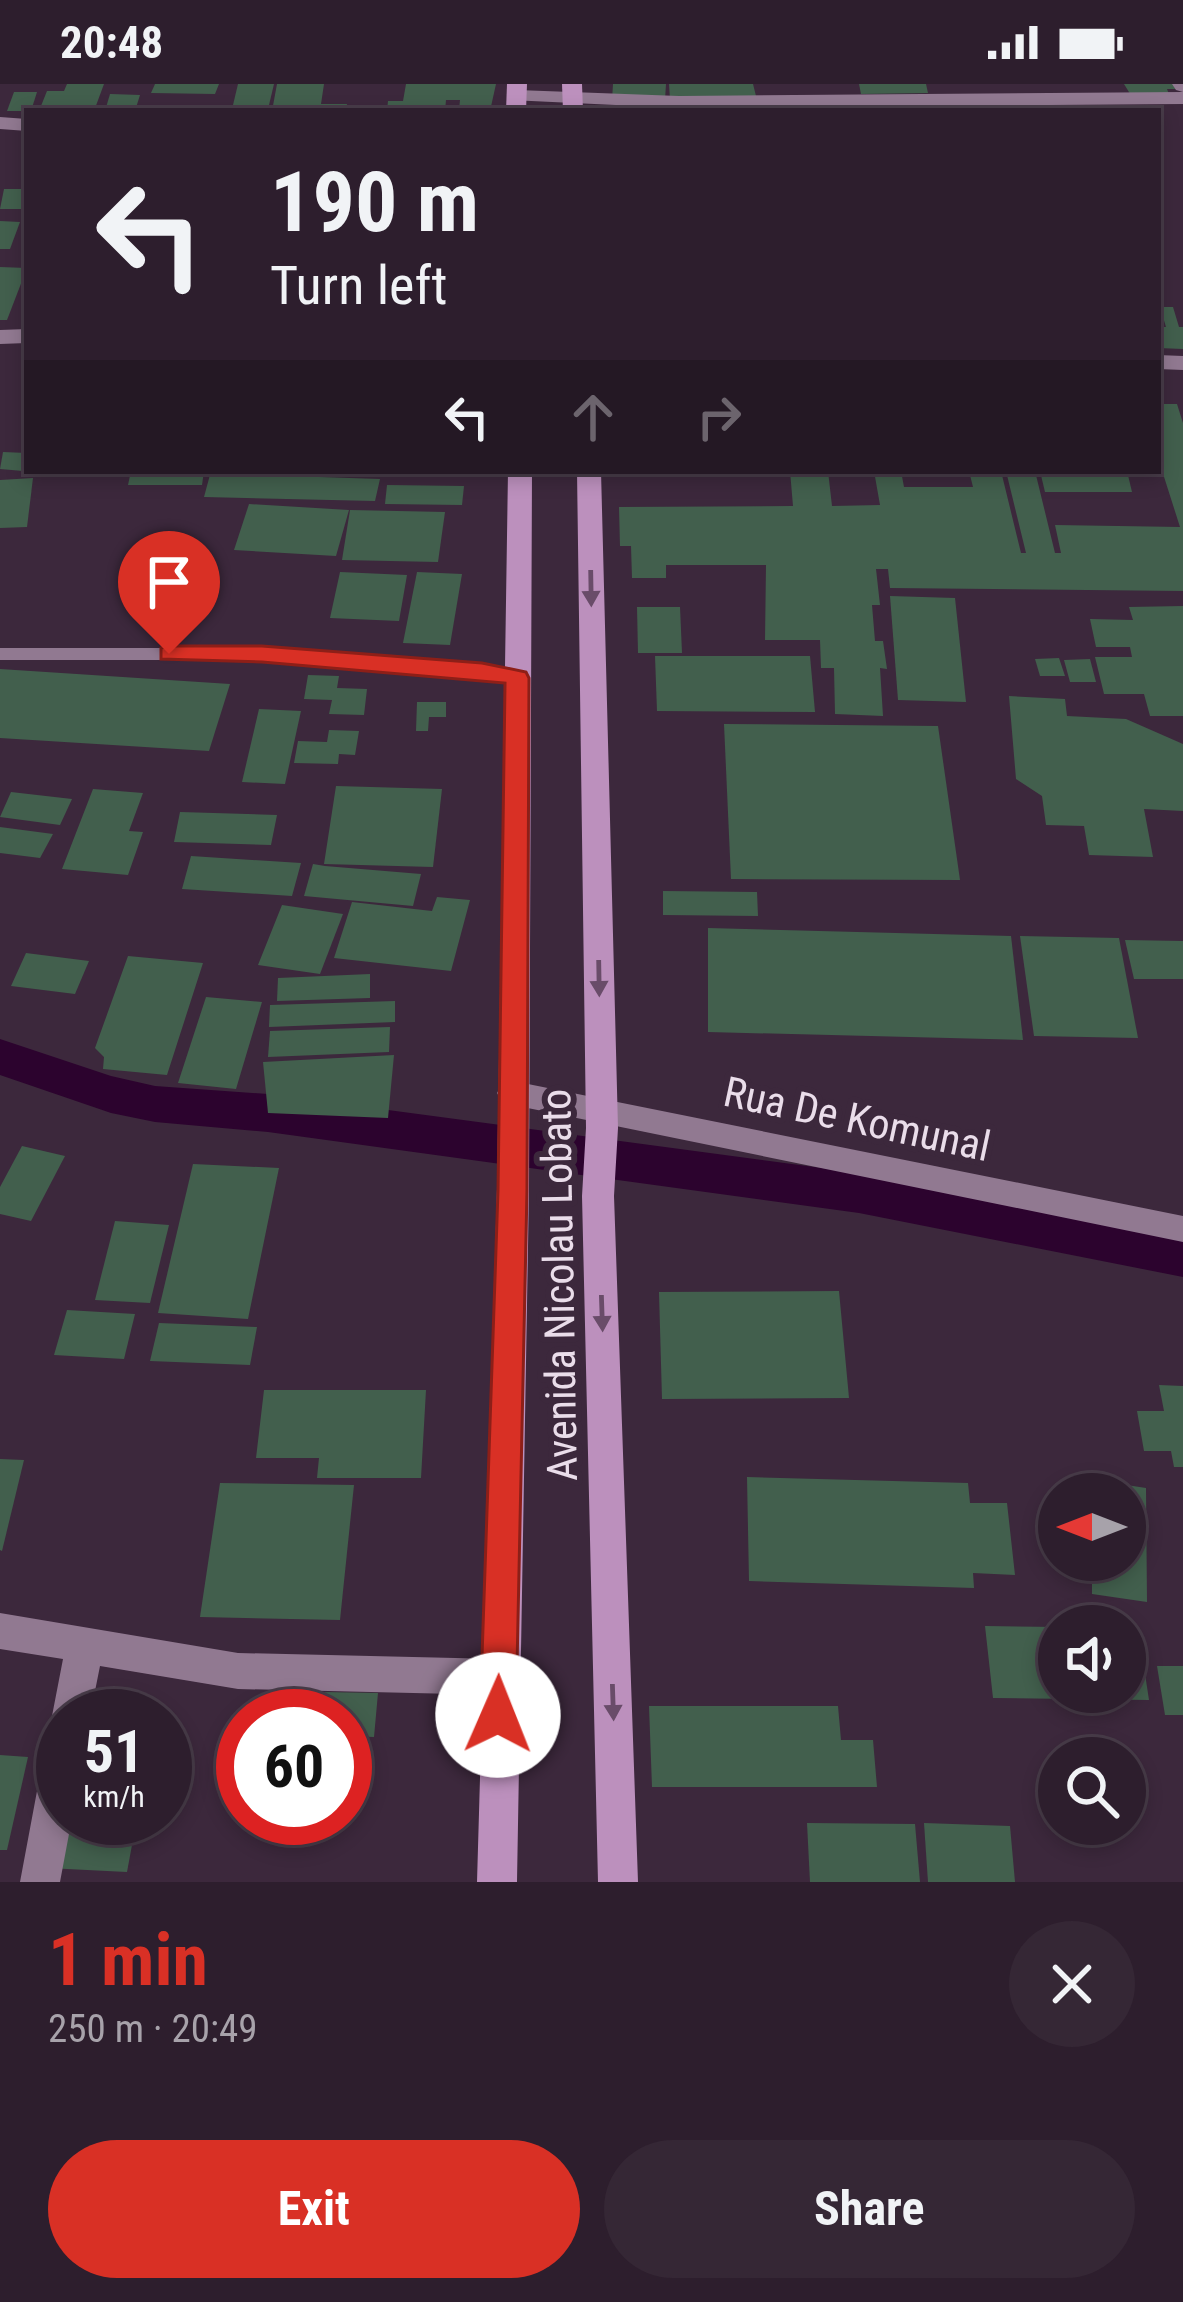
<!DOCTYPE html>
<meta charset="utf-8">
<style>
:root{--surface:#2d1e2d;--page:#352735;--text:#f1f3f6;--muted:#a7a2aa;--line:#483c49;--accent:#d93025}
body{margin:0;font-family:"Roboto Condensed",sans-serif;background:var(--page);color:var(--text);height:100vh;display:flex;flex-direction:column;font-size:45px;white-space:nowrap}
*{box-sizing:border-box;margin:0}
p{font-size:39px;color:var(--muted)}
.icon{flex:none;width:66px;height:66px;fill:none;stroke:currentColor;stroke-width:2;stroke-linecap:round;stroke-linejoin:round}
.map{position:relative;height:1798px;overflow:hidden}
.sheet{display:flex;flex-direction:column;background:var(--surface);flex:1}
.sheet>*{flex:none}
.guide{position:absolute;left:24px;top:24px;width:1137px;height:366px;border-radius:0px;box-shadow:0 6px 18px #0003,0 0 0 3px var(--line);background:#2d1e2d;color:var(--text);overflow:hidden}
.needle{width:78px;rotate:270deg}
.controls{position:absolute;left:1038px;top:1389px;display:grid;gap:24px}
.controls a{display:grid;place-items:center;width:108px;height:108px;border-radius:50%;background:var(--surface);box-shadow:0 6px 18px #0003,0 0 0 3px var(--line);font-size:60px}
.speed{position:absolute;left:36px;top:1605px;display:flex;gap:24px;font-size:60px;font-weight:700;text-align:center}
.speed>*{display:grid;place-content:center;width:156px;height:156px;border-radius:50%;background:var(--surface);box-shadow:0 6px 18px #0003,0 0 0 3px var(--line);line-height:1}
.speed small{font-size:30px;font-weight:400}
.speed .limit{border:18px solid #d22;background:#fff;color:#111}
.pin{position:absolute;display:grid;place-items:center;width:102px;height:102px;color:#fff;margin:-123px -51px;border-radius:50% 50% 50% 0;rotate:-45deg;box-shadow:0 0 12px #0007}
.pin .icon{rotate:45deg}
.me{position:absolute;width:132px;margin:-66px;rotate:1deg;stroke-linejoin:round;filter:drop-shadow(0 0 9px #0008)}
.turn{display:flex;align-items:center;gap:42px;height:252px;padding:0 48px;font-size:54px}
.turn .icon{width:156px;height:156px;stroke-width:2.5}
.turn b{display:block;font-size:84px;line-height:102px}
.lanes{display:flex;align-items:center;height:114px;padding:0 48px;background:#0003;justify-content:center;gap:60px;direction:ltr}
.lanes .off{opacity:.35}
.round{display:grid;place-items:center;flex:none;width:126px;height:126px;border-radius:63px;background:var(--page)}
.overview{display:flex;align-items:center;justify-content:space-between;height:204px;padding:0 48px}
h1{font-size:72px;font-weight:700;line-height:90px;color:var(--accent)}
.action{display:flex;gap:24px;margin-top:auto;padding:24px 48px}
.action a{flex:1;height:138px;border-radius:72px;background:var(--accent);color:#fff;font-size:48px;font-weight:700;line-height:138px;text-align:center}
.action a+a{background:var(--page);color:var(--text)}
.status{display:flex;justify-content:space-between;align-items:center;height:84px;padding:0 60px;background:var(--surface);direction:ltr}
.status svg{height:33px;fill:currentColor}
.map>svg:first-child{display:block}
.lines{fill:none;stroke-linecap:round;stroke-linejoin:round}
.canal{fill:#2c032e;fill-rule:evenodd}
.building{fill:#425f4d}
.service{fill:#917991;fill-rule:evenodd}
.minor{fill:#917991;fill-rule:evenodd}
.tertiary{fill:#917991;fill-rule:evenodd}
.primary{fill:#bc90bd;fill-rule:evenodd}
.oneway{fill:#694c69}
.route{fill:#d93025;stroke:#8d1f18;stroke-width:3}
.labels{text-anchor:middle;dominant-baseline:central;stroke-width:12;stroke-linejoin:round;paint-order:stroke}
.street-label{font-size:42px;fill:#eaddea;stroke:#3c283c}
</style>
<div class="status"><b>20:48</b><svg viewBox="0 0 49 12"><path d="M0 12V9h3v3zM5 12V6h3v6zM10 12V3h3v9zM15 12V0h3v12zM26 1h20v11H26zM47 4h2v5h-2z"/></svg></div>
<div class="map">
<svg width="1183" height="1798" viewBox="0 0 1183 1798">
<rect width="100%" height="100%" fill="#3c283c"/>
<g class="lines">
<polygon class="canal" points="0,955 111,992 155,1002 268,1010 859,1089 1183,1151 1183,1193 859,1129 268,1048 155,1038 111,1029 0,991"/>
</g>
<g class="building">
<polygon points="67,0 104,0 94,27 39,27 47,7 64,7"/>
<polygon points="155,0 219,0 215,10 151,9"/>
<polygon points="238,0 274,0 269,21 233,21"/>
<polygon points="277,0 324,0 321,20 347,20 346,27 272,27"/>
<polygon points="406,0 496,0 490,27 459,26 460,16 446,16 445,27 387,27 388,17 403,17"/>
<polygon points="613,0 666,0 665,16 612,16"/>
<polygon points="669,0 753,0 757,16 670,16"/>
<polygon points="859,0 926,0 928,9 861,10"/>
<polygon points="1124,0 1181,0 1183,5 1167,5 1170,13 1132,13"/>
<polygon points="14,8 37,8 31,27 7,27"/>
<polygon points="110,10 140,11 135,27 105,27"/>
<polygon points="4,105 27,105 27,125 0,125"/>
<polygon points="0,137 20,138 10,165 0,165"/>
<polygon points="0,183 27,184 7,236 0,236"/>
<polygon points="1160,223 1173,223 1179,243 1183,243 1183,265 1158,264 1158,243 1166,243"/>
<polygon points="1158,320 1177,320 1183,339 1183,507 890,504 888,485 876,485 880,521 872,521 875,557 883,557 887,585 880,584 883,632 835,630 834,584 821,584 820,556 765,556 766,481 666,481 666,494 632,494 631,462 620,462 619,423 793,422 790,387 828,387 832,422 880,421 874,387 901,387 904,403 973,403 969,387 1001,387 1021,469 1026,469 1006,387 1035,387 1055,469 1061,469 1055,441 1180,443 1158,374"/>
<polygon points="3,368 27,369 23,387 0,385"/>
<polygon points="131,387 204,387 202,401 128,401"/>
<polygon points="211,387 291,387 289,392 380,395 375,417 204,413"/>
<polygon points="1040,387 1127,387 1132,408 1045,408"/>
<polygon points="33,394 27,443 0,444 0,396"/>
<polygon points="387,401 464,402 462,421 385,420"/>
<polygon points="249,420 349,426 336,472 234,466"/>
<polygon points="350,426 445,428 438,478 342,476"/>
<polygon points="340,488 407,491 399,537 330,534"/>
<polygon points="417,488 462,490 450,561 403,559"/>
<polygon points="890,512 955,514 966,618 898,616"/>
<polygon points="1183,522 1183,632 1150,632 1144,610 1104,610 1095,573 1132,573 1130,563 1096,563 1090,535 1133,536 1129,523"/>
<polygon points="637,523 680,523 682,569 638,569"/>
<polygon points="655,572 810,572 815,628 657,627"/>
<polygon points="1059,574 1065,592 1040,592 1035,575"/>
<polygon points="1090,575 1096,598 1070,598 1064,576"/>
<polygon points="0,585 230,600 209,667 0,654"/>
<polygon points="308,591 339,592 337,604 367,605 364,631 329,630 332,616 304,615"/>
<polygon points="1009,612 1065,615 1067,632 1126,635 1183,660 1183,727 1144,725 1153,773 1089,771 1084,742 1046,741 1042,712 1016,695"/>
<polygon points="417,618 446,618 446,633 429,633 428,647 416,647"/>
<polygon points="259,625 301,627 285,700 242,698"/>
<polygon points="724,640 938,642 960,796 731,795"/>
<polygon points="329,646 359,647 355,671 339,670 338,680 294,679 298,657 327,658"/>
<polygon points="336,702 442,705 433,783 324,780"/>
<polygon points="93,705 143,709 129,747 143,748 128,791 62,785"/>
<polygon points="11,708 72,715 60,741 0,733"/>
<polygon points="180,728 277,731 271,761 174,758"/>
<polygon points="0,743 53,750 40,774 0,769"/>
<polygon points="191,772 301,779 292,812 182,805"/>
<polygon points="313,780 325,782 421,790 413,822 304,812"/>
<polygon points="663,807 757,808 758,832 663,831"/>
<polygon points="437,813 470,816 451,887 334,874 352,818 432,827"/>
<polygon points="282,821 343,830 320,890 258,881"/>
<polygon points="708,844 1011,852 1023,956 708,948"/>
<polygon points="1020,852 1119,854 1138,954 1034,952"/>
<polygon points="1125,856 1183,857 1183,895 1134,895"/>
<polygon points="26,869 89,877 75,910 11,902"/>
<polygon points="128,872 203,879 167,991 103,985 104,973 95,964"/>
<polygon points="370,890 370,914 277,917 278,894"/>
<polygon points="206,913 262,918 236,1005 178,999"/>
<polygon points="395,917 395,938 269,943 270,921"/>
<polygon points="390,943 389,968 268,973 270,947"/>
<polygon points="394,971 388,1034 268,1029 263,978"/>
<polygon points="22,1062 65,1072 31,1137 0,1130 0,1103"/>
<polygon points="193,1080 279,1084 248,1235 158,1229"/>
<polygon points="115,1137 169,1141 150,1219 95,1216"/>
<polygon points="839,1207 849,1314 662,1315 659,1208"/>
<polygon points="67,1226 135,1230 124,1275 54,1271"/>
<polygon points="159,1239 257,1243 250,1281 150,1277"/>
<polygon points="1159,1301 1183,1302 1183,1383 1174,1383 1171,1367 1144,1367 1137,1327 1164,1327"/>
<polygon points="264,1306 426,1306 421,1394 317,1394 319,1374 256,1374"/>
<polygon points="0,1375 24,1376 2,1467 0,1466"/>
<polygon points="747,1393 968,1399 970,1419 1007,1419 1015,1491 973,1489 974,1504 749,1497"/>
<polygon points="1094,1396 1146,1404 1147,1518 1092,1510 1092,1476 1125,1476 1125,1410 1094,1410"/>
<polygon points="220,1399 354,1401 340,1536 200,1533"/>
<polygon points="985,1542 1059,1543 1059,1608 1125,1608 1125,1544 1138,1544 1149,1616 993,1614"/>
<polygon points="1157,1582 1183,1582 1183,1631 1165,1631"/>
<polygon points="324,1608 378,1609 374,1653 345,1652 345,1632 322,1632"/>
<polygon points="649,1622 838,1622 841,1656 873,1656 877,1703 652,1703"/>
<polygon points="0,1671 28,1673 7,1766 0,1766"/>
<polygon points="63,1718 63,1734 137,1734 127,1788 47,1784"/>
<polygon points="807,1739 915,1740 920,1798 810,1798"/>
<polygon points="924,1739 1010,1742 1015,1798 928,1798"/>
</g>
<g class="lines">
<polygon class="service" points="0,564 262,564 483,581 524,590 526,594 517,600 483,593 262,576 0,576"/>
<g class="minor">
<polygon points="1172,0 1183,0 1183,8 1176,6"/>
<polygon points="0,33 27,35 27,47 0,45"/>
<polygon points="27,245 27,259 0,260 0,246"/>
<polygon points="1158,271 1183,272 1183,286 1158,285"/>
<polygon points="513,997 1183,1132 1183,1158 513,1021 502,1018 497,1009 502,1000"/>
<polygon points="0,1529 238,1569 498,1575 512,1580 517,1593 512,1606 498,1611 238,1605 100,1582 90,1632 63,1632 63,1648 52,1632 63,1575 0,1565"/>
<polygon points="63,1656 63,1734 72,1734 60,1798 20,1798 43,1675 49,1661"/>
</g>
<polygon class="tertiary" points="517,6 679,12 1183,8 1183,20 679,24 510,16 510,8"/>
<g class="primary">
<polygon points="507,0 527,0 526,27 506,27"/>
<polygon points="562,0 582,0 583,27 563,27"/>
<polygon points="508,387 532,387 529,1105 517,1798 477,1798 497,1105"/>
<polygon points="577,387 601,387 618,1044 614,1112 638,1798 598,1798 582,1112 586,1044"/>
</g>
</g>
<defs><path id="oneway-solid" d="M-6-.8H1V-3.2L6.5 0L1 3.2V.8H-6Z" transform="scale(3)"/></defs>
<g class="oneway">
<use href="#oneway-solid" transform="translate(591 504) rotate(89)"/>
<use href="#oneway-solid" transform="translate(599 894) rotate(89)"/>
<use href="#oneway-solid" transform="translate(602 1229) rotate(88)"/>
<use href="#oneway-solid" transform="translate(613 1618) rotate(88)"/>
</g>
<polygon class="route" points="169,562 262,562 482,579 526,588 529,594 527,1106 516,1631 511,1643 498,1648 485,1643 480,1631 498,1106 505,599 262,578 161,575 161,564"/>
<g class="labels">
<g class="street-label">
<text transform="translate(857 1035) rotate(12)">Rua De Komunal</text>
<text transform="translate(559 1201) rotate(-91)">Avenida Nicolau Lobato</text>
</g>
</g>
</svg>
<div class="controls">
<a><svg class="needle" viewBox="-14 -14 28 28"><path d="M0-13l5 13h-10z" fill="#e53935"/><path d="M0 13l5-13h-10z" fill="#a7a2aa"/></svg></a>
<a><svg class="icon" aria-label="sound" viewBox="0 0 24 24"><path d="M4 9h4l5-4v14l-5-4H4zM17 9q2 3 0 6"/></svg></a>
<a><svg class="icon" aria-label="search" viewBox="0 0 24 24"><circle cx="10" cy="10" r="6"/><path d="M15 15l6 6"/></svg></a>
</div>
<div class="speed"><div>51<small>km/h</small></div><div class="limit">60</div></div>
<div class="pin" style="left:169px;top:570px;background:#d93025"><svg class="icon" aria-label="arrive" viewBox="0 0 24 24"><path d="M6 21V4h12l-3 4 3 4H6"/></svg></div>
<svg class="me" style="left:498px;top:1631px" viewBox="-20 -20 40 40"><circle r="19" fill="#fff"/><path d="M0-13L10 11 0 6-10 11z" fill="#d93025"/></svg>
<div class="guide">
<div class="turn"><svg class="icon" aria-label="left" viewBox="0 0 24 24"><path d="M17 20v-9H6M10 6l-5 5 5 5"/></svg><div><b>190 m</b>Turn left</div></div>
<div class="lanes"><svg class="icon" aria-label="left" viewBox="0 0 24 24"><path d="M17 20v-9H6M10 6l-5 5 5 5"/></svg><svg class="icon off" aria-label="ahead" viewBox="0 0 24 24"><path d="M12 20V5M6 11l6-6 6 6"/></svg><svg class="icon off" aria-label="right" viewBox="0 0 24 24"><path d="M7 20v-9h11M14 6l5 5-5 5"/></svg></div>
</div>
</div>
<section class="sheet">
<div class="overview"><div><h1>1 min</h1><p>250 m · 20:49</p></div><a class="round"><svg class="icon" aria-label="close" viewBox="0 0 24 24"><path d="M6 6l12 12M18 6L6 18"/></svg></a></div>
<div class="action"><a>Exit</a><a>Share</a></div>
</section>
